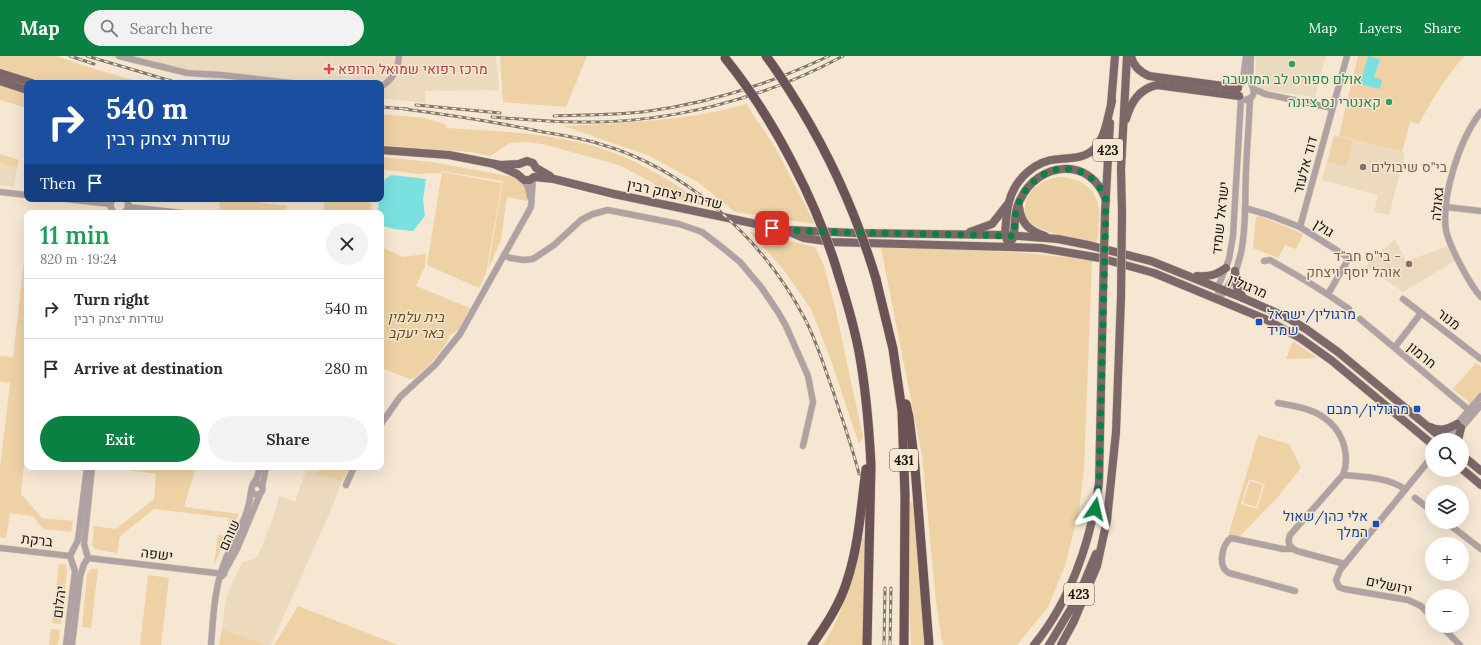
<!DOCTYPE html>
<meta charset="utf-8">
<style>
:root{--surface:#fff;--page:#f2f2f3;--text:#2b2b33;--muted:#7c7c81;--line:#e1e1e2;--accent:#0b8043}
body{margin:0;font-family:Lora,Heebo,serif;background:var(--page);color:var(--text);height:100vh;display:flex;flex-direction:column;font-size:15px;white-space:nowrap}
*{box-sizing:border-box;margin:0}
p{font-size:13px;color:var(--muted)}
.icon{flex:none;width:22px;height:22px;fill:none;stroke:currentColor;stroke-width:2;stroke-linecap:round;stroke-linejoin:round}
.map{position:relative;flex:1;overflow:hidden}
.sheet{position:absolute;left:24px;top:154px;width:360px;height:260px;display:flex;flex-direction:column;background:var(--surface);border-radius:8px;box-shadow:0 4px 16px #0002}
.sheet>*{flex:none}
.guide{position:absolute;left:24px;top:24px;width:360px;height:122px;border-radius:8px;box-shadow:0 4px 16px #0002;background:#1a4fa0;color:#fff;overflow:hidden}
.fabs{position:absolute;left:1425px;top:377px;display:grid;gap:8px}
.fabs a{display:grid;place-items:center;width:44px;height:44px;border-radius:50%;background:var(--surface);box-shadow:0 4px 16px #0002;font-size:20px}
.pin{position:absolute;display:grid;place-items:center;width:34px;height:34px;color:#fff;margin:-17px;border-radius:8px;box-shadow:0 2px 6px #0006}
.me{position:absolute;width:44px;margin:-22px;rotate:10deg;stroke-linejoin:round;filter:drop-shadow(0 0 3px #0008)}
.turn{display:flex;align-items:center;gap:14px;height:84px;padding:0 16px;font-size:18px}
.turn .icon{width:52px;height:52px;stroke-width:2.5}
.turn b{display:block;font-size:28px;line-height:34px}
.then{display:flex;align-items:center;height:38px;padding:0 16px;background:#0003;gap:8px;font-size:15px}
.round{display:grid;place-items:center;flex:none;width:42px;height:42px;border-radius:21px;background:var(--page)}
.summary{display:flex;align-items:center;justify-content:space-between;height:68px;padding:0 16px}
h1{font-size:24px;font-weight:600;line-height:30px;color:#1e9e55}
.primary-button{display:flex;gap:8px;margin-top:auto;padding:8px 16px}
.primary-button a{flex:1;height:46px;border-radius:24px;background:var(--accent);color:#fff;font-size:16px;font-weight:600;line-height:46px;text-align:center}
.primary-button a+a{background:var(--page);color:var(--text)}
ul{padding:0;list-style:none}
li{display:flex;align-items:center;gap:12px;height:60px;padding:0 16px;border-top:1px solid var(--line)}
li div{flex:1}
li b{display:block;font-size:15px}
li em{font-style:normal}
header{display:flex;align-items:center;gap:24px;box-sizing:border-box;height:56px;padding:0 20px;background:var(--accent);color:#fff}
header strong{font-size:19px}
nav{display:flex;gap:22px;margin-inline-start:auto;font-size:14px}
.search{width:280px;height:36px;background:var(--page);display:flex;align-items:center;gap:10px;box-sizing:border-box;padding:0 14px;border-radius:22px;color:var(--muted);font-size:15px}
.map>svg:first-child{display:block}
.built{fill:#ecdabf}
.green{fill:#eed1a5;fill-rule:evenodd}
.water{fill:#7ae1e0}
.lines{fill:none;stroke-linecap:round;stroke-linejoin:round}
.minor-casing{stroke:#d2c5b3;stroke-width:7}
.major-casing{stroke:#d2c5b3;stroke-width:9}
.highway-casing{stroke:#d2c5b3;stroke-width:10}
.minor{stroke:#afa2a3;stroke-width:6}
.major{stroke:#7d6869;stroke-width:8}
.highway{stroke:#6b5355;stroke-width:9}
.rail-casing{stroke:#81786a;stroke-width:3}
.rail{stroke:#f5e7d2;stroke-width:1.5;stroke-dasharray:4.5;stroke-linecap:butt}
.major-bridge-casing{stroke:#d2c5b3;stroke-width:9;stroke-linecap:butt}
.highway-bridge-casing{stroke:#d2c5b3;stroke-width:10;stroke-linecap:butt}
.major-bridge{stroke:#7d6869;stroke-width:8}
.highway-bridge{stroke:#6b5355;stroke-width:9}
.route{stroke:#0b8043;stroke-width:7;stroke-dasharray:0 12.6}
.leisure-dot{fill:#2e9e5b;stroke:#f5e7d2;stroke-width:1.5}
.health-dot{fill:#e0444e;stroke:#f5e7d2;stroke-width:1.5}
.education-dot{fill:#8d6e63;stroke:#f5e7d2;stroke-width:1.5}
.transit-dot{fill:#1a4fb4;stroke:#f5e7d2;stroke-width:1.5}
.labels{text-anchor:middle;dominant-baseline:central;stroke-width:3;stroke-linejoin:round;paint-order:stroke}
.shield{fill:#f5e7d2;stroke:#5c5449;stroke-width:1}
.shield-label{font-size:13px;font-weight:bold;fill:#1a150e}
.health-label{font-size:14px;fill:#be3a42;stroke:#f5e7d2;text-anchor:start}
.leisure-label{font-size:14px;fill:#27864d;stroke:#f5e7d2}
.street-label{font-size:14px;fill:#1a150e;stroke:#f5e7d2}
.education-label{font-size:14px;fill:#785e54;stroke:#f5e7d2;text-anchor:start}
.transit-label{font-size:14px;fill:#164399;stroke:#f5e7d2;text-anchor:end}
.park-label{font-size:14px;font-style:italic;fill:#694d1b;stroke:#f5e7d2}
</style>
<header>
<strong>Map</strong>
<div class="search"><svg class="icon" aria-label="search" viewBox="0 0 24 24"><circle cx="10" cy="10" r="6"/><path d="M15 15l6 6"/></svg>Search here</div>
<nav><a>Map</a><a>Layers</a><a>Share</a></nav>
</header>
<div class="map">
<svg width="1481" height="589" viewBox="0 0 1481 589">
<rect width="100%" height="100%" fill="#f5e7d2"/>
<g class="built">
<polygon points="104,0 496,0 499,34 425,35 426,47 381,42 381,27 223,27"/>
<polygon points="1256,0 1326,0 1315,41 1256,33"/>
<polygon points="1334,79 1405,97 1389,159 1374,156 1378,139 1322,124"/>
<polygon points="0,107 17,112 14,131 0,129"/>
<polygon points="1395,183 1406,205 1449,190 1455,205 1403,236 1366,210"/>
<polygon points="307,411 317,416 316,419 342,425 330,456 271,589 266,589 222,573 225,547 229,534 242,507 254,503 258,500 274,460 279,440 295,446"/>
</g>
<g class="green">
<polygon points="0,0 56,0 85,10 142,27 43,27 0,13"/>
<polygon points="500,0 587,0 566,51 503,46"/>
<path d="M1358,0H1464C1446,21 1432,43 1419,68L1410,66L1402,96L1339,80Z"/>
<polygon points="0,29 27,38 27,52 0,44"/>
<path d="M746,48L775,91L815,168L735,156L699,127L650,100L564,70C626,67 687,65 746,48Z"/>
<path d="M381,58L424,62L445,68L447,72C506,76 569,77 624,101C654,114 682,132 708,151L677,143L653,127L619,109L543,88L527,86L510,87L490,100L470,96L381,89Z"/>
<polygon points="1335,80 1353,85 1346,111 1328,106"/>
<polygon points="0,98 19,104 17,112 0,107"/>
<polygon points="381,101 432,106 535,125 532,137 527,145 507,141 501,184 488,213 503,125 442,115 441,117 417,118 381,113"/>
<polygon points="442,116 502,127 486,217 479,232 427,209"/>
<path d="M1057,121C1075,121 1093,128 1098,148C1101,160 1098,174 1097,186C1081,183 1036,177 1027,163C1023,158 1025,147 1027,142C1033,130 1045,124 1057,121Z"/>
<polygon points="220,143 234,143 287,150 286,157 219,157"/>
<polygon points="325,143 370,143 372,157 323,157"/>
<polygon points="1260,160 1303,178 1296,193 1285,189 1278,202 1253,192 1256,161"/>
<polygon points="750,176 815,191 824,210 835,251 863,381 859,388 831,304 811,253 783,213"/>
<polygon points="381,191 403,201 426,198 425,210 416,230 470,252 458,274 450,279 446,288 431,307 415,322 410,323 381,312"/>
<path d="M881,192C951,193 1022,194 1092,205L1084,412L1079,455L1065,510L1048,551L1017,589H944L942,586L936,546L922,399Z"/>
<polygon points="25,196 27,197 27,400 25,400 21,438 42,462 73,465 71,476 43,473 33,460 10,457 6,482 0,481 0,412 10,327 0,325 0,300 13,301"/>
<polygon points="1293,285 1317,302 1286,303"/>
<polygon points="1476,307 1481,311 1481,336 1471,348 1453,333"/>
<path d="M1258,379L1289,388L1301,412L1277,442L1238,482L1228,480ZM1249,423L1265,428L1257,453L1241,448Z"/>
<polygon points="105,411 196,411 184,451 239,458 214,508 218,479 227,480 229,462 154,453 120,480 117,497 95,493 92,489 94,470 116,473 154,443 156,418"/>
<polygon points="318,411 350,411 342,425 316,419"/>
<polygon points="1250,425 1263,429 1256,451 1243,447"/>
<polygon points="909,446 914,447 925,589 911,589 909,546"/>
<path d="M860,482H866L863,589H823C846,553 851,523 860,482Z"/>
<polygon points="59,508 66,509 67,514 61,568 52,567"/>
<polygon points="92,513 98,513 91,572 82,571 87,518 90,514"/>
<polygon points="148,519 169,522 161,589 140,589"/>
<polygon points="298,550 398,589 274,589"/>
<polygon points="51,573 60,574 58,589 49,589"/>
<polygon points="222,573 266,589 219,589"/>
</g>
<g class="water">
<polygon points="1368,0 1380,3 1374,21 1382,24 1380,33 1360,28"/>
<polygon points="392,119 426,123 423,143 425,160 413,175 394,173 383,170 381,165 381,157 378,157 379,143 381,143 381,136 385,123"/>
</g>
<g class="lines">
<defs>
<g id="minor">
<polyline points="119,0 187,17 222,19 292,27"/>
<path d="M381,31C393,23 398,14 399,0"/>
<polyline points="1254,33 1265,38 1332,52"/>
<polyline points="1237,34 1243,24 1246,0"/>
<polyline points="1246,44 1252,41 1254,36 1250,23 1251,0"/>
<path d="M1481,56C1460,82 1441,140 1446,174C1449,190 1470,229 1481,241"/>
<polyline points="524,124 528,132 530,141"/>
<polyline points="0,136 27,139"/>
<polyline points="66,143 110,148"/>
<path d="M113,143C109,148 110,153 115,157"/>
<polyline points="128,151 183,157"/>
<polyline points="1446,151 1481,155"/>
<polyline points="1245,152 1269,159 1300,171 1349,202 1328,238"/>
<path d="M124,157C128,153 130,148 126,143"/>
<polyline points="1300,171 1347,0"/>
<polyline points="504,199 510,202 524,204 533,203 554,189 581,164 593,158 608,154 679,168 702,176 723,192 740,206 761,231 778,256 786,270 808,320 813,346 803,390"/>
<path d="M1264,205L1270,204C1297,219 1324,235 1349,253"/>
<polyline points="1218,235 1218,231 1229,203 1233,180 1241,42"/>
<path d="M1218,243C1250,210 1244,158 1246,116C1247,91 1249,67 1250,43"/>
<polyline points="1403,243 1481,303"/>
<polyline points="1360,263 1469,354"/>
<polyline points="1395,291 1421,257"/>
<path d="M1278,347C1293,350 1310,352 1323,361C1342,373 1351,398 1343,419L1290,479C1287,487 1289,491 1297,495L1345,508"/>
<polyline points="381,368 400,341 435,309 460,278 531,151 533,122"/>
<polyline points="1443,384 1481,340"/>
<polyline points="1451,384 1481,349"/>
<polyline points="1432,398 1426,408 1340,514 1336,524 1339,531 1344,533 1408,544 1421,550 1432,561"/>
<path d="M1343,419C1364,421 1387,421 1405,433"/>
<circle cx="257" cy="433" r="5.5"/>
<polyline points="253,428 257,422 260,411"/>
<polyline points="346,429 354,411"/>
<polyline points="262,431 266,411"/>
<polyline points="1415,442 1432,455"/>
<polyline points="1446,466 1481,493"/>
<polyline points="0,492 70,500"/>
<path d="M1292,493H1283L1231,482C1222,488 1217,511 1229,517L1295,535"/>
<polyline points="88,502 224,518"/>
<polyline points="222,520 237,493 260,438"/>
<polyline points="1441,570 1460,589"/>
<polyline points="66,589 75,515 70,500 78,484 87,411"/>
<polyline points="72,589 80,521 84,508 88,502 84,488 92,411"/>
<path d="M211,589C213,564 214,537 222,513C230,487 249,463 251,435"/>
</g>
<g id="major">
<path d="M1131,0C1133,10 1140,16 1149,20L1238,32"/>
<polyline points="0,17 32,27"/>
<polyline points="0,25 27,34"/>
<polyline points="1111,49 1115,0"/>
<path d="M1126,63C1131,46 1139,33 1157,29L1239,40"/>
<polyline points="381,94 449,99 500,109 519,108 527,105 533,107 536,112 550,120"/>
<polyline points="494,108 517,118 524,124 530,124 534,121 554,123 614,138 785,174 804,182 832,186 1041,192 1100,202 1154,217 1265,263 1300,282 1331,304 1432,388"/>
<path d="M1019,151C1021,168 1030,175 1045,180"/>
<polyline points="1105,156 1110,67"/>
<polyline points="1122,157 1121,113 1127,0"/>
<polyline points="789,174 854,177 1005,179 1058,183 1088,189 1151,205 1243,242 1288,262 1306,273 1338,296 1444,384"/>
<polyline points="970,176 992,168 1007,149"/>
<path d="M1007,184L1005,179C1006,168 1006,156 1009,146C1015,123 1035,104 1059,103C1073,102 1087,102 1096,91C1106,79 1108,59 1112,45"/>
<path d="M1012,184L1014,180C1015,168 1014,155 1020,144C1038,105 1091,100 1106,144"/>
<polyline points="1235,215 1237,231 1243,242"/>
<path d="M1197,220C1209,221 1216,219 1226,212"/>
<path d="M1430,371C1441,376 1448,373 1457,368"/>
<polyline points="1458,384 1461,372"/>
<polyline points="1462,399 1481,415"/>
<polyline points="1462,413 1481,429"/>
<path d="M1034,589C1071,544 1091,484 1099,427L1103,239"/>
<polyline points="1049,589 1078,541 1096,498"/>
<polyline points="1061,589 1074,565 1097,510 1107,464 1116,376 1121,241"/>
</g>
<g id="highway">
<path d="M839,221C847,246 854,270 859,296C866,333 869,371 871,409L867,589"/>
<polyline points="876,223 893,293 902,355 905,439 904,589"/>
<polyline points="906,348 909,361 915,411 929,589"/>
<path d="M812,589C826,569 840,548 847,525C859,489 861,450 866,413"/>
</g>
</defs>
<use href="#minor" class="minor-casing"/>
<use href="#major" class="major-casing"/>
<use href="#highway" class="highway-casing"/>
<use href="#minor" class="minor"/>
<use href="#major" class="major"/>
<use href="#highway" class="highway"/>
<defs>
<g id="rail">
<polyline points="70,0 94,8"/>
<polyline points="87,0 178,27"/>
<polyline points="416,49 500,57"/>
<polyline points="381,51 408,53"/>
<path d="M404,53C450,59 497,66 543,76C562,79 581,82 600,88C687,113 763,183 805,263C817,286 824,311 833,335C842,363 852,390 859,418"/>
<path d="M554,60C583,59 613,59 642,56C707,48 770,28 829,0"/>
<path d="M492,61C520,63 548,66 577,66C667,68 764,43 843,0"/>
<polyline points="884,589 885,532"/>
<polyline points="890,589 891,532"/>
</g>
</defs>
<use href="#rail" class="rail-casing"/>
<use href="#rail" class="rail"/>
<defs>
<g id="major-bridge">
<polyline points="1103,239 1105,156"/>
<polyline points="1121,241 1122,157"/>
</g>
<g id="highway-bridge">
<path d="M766,0C779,17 790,35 801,53C833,106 858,163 876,223"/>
<path d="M725,2C773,61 818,148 839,221"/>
</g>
</defs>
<use href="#major-bridge" class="major-bridge-casing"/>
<use href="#highway-bridge" class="highway-bridge-casing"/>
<use href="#major-bridge" class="major-bridge"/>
<use href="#highway-bridge" class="highway-bridge"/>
</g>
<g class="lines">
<path class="route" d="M772,172L785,174L841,176L1014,180C1015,168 1014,155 1020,144C1038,105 1090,100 1106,144L1099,427L1095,453"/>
</g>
<g class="leisure-dot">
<circle cx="1292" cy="8" r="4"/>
<circle cx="1389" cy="46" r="4"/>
</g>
<path class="health-dot" d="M327 7h4v4h4v4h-4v4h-4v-4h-4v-4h4z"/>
<g class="education-dot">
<circle cx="1363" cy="111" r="4"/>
<circle cx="1409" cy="208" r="4"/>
</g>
<g class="transit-dot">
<rect x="1255" y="262" width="8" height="8" rx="2"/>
<rect x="1413" y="349" width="8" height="8" rx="2"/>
<rect x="1372" y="464" width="8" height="8" rx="2"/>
</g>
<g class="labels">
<g class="shield">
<rect x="1093" y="83" width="30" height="22" rx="3"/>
<rect x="890" y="393" width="28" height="22" rx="3"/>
<rect x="1064" y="527" width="30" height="22" rx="3"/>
</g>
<g class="shield-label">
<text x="1108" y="94">423</text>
<text x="904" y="404">431</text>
<text x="1079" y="538">423</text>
</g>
<g class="health-label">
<text x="338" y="13">מרכז רפואי שמואל הרופא</text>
</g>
<g class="leisure-label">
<text x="1292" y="23">אולם ספורט לב המושבה</text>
<text x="1381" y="46" text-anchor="end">קאנטרי נס ציונה</text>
</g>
<g class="street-label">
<text transform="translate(1305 109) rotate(-75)">דוד אלעזר</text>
<text transform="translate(675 138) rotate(12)">שדרות יצחק רבין</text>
<text transform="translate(1437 148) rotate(-85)">גאולה</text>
<text transform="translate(1220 162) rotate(-84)">ישראל שמיד</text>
<text transform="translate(1324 172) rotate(32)">גולן</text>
<text transform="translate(1248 230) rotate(23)">מרגולין</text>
<text transform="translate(1449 263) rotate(37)">מנור</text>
<text transform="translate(1422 299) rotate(40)">חרמון</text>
<text transform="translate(229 479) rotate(-66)">שוהם</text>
<text transform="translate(37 484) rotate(6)">ברקת</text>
<text transform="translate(157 498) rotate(7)">ישפה</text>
<text transform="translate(1389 529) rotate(12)">ירושלים</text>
<text transform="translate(59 546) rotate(-83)">יהלום</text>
</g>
<g class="education-label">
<text x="1371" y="111">בי"ס שיבולים</text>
<text x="1401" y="200" text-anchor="end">בי"ס חב"ד -<tspan x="1401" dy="16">אוהל יוסף ויצחק</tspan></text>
</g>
<g class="transit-label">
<text x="1267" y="258" text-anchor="start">מרגולין/ישראל<tspan x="1267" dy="16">שמיד</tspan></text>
<text x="1409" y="353">מרגולין/רמבם</text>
<text x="1368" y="460">אלי כהן/שאול<tspan x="1368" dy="16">המלך</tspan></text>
</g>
<g class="park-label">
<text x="416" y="261">בית עלמין<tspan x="416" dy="16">באר יעקב</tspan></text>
</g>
</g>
</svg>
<div class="fabs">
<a><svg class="icon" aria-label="search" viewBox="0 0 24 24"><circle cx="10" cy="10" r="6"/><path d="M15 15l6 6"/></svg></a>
<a><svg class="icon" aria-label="layers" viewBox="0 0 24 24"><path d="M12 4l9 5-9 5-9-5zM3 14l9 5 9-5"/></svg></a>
<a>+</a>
<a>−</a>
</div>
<div class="pin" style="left:772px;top:172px;background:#d93025"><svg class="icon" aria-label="arrive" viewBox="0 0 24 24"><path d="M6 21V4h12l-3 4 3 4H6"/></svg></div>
<svg class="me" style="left:1095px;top:453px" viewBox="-20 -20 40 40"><path d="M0-17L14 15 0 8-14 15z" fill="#0b8043" stroke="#fff" stroke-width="4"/></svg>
<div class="guide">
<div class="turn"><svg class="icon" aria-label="right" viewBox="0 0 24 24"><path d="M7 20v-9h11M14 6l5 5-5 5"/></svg><div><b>540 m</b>שדרות יצחק רבין</div></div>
<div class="then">Then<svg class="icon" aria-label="arrive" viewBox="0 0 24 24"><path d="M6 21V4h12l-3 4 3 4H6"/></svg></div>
</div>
<section class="sheet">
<div class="summary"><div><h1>11 min</h1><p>820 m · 19:24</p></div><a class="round"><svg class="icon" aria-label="close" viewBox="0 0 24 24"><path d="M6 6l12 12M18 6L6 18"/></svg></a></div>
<ul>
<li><svg class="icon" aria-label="right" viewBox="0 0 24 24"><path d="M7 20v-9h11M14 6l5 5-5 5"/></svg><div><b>Turn right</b><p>שדרות יצחק רבין</p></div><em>540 m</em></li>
<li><svg class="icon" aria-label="arrive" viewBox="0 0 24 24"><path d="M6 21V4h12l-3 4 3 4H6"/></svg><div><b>Arrive at destination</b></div><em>280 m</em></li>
</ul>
<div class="primary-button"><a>Exit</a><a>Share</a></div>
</section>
</div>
